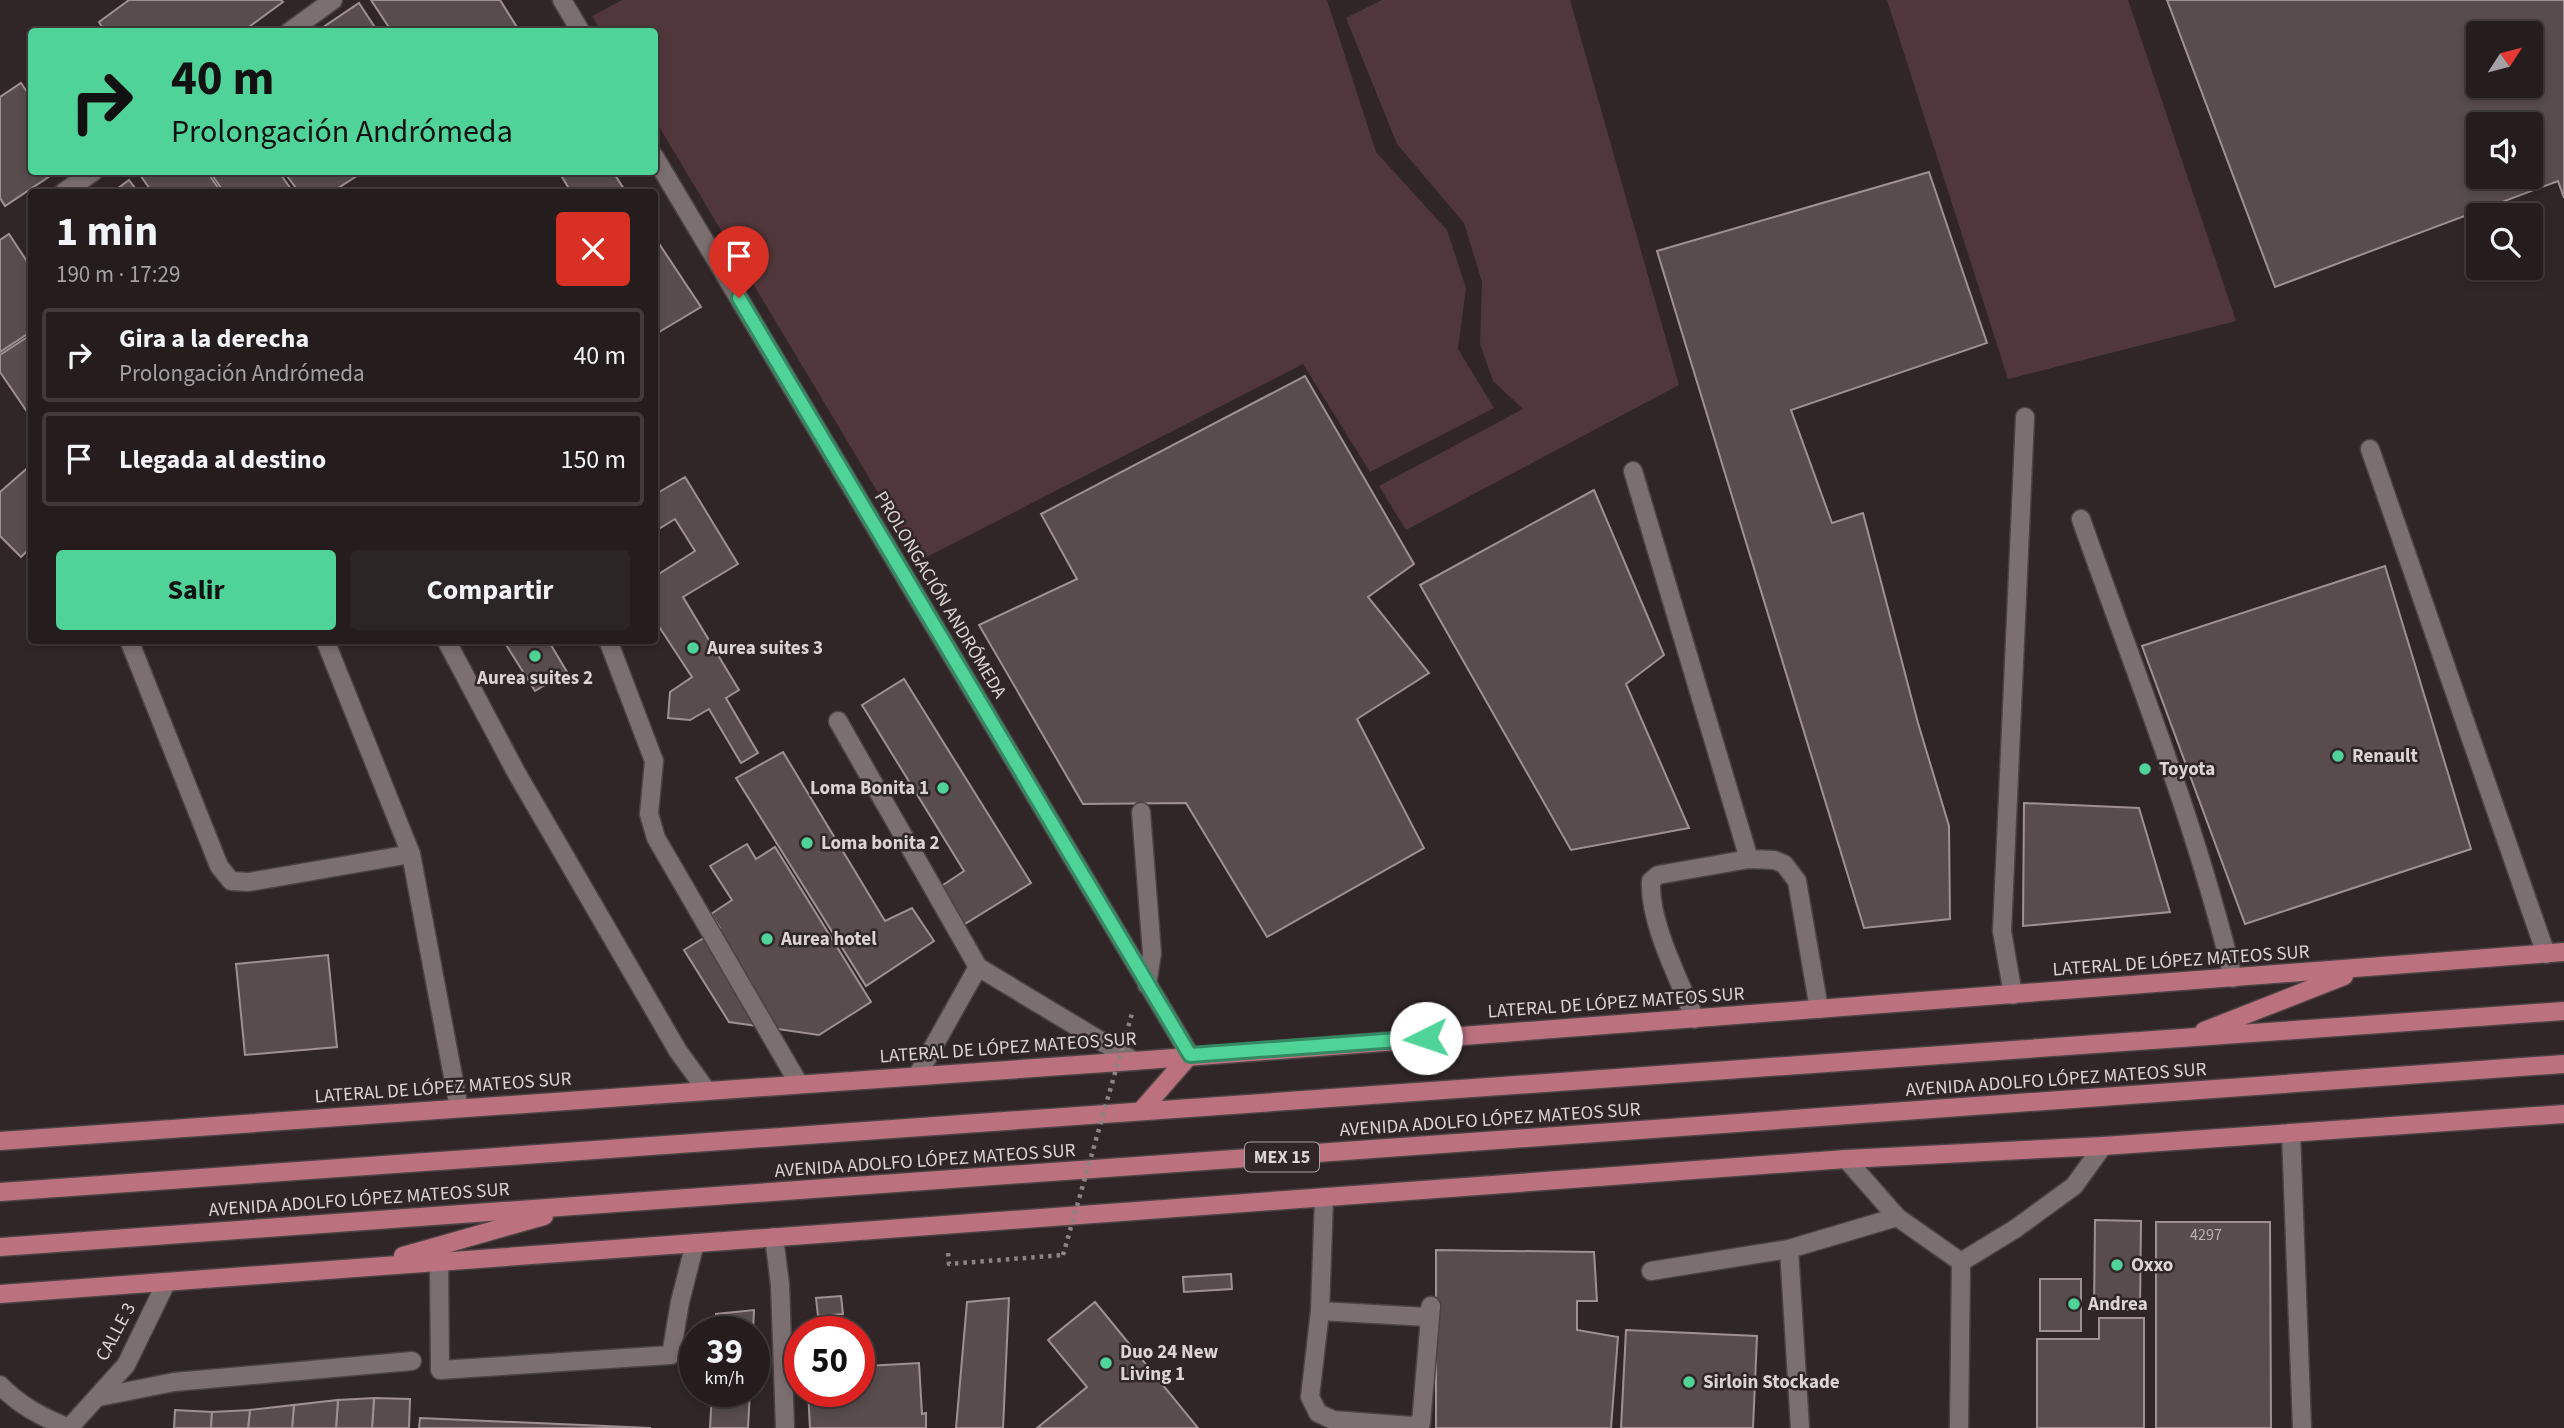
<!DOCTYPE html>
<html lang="es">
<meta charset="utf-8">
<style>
:root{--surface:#241c1d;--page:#2c2526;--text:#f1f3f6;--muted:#a3a1a4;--line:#413a3b;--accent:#50d398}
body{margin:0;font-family:"Source Sans 3",sans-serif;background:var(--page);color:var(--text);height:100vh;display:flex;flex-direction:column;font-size:26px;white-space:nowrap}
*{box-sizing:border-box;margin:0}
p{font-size:23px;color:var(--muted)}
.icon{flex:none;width:38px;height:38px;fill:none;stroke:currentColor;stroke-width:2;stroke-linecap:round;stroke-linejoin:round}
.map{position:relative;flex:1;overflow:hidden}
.drawer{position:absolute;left:28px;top:189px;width:630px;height:455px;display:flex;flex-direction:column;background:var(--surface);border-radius:7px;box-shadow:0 4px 10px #0003,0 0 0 2px var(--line)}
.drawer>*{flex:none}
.banner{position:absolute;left:28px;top:28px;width:630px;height:147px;border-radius:7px;box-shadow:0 4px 10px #0003,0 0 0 2px var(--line);background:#50d398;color:#111;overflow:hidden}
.needle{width:46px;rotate:54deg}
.tools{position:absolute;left:2466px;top:21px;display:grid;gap:14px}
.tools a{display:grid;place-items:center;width:77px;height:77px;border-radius:7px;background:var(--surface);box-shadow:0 4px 10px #0003,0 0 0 2px var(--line);font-size:35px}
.speed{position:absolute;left:679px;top:1316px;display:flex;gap:14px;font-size:35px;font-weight:700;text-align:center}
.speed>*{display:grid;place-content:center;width:91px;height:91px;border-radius:50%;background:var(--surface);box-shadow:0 4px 10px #0003,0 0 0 2px var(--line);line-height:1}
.speed small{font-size:18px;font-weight:400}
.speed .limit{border:10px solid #d22;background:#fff;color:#111}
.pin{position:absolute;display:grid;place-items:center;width:60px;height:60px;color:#fff;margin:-72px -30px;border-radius:50% 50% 50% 0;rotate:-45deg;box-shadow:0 0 7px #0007}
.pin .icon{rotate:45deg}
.me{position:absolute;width:77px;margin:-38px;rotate:266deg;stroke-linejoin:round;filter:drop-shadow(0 0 5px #0008)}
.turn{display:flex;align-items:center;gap:24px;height:147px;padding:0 28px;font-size:32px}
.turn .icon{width:91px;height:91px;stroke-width:2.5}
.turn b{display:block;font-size:49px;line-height:60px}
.round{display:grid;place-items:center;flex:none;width:74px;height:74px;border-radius:7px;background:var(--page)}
.summary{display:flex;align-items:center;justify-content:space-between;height:119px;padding:0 28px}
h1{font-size:42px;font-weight:700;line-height:52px}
.primary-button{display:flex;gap:14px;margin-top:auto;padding:14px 28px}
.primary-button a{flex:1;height:80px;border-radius:7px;background:var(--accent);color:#111;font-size:28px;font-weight:700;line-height:80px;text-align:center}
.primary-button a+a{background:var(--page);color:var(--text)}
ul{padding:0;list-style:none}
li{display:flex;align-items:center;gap:21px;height:94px;margin:0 14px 10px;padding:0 14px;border:4px solid var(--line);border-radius:7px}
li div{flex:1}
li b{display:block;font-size:26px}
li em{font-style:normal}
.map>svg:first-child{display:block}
.green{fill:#50373b}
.building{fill:#584c4d;stroke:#9f9193;stroke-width:2;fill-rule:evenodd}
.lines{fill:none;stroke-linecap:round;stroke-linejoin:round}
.minor-casing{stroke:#4b4243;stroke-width:21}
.major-casing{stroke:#4b4243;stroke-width:21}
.path{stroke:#8c8384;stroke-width:4.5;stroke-dasharray:3.5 5;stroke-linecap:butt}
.minor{stroke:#7c6f70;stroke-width:18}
.major{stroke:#bb717e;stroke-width:18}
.path-bridge{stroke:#8c8384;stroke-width:4.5;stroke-dasharray:3.5 5;stroke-linecap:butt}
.route-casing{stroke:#348963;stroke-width:18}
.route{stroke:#50d398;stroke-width:12}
.poi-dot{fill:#50d398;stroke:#302627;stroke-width:2.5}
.labels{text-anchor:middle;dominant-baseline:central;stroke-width:5;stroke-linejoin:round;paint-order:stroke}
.number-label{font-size:16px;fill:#bab2b2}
.shield{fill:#302627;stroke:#a8a0a0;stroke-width:2}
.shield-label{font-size:18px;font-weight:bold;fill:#dbd4d4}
.street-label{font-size:19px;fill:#dbd4d4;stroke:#302627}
.poi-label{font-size:19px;font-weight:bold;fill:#dbd4d4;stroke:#302627;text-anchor:start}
</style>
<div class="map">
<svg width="2564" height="1428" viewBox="0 0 2564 1428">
<rect width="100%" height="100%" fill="#302627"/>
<g class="green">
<polygon points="622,0 1327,0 1376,152 1447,230 1466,288 1458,349 1494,408 1370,472 1303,364 919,561 655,120 654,32 601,31 592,16"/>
<polygon points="1382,0 1570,0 1679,385 1406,530 1379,486 1523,409 1493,381 1480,344 1482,282 1464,223 1397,144 1346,18"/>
<polygon points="1887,0 2128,0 2236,321 2008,379"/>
</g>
<g class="building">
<polygon points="129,0 281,0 283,2 242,32 105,32 99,22"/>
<polygon points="371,0 500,0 520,32 392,32"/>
<path d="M2167,0H2564V198L2558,181L2275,287ZM2478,33H2530V86H2478ZM2478,124H2530V177H2478Z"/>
<polygon points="359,3 378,32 316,32"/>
<polygon points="21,83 32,99 32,172 56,172 5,206 0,198 0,97"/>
<polygon points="138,172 207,172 221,192 152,192"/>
<polygon points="210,172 279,172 293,192 224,192"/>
<polygon points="284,172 363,172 332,192 299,192"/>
<polygon points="559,172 613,172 626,192 571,192"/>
<polygon points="1929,172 1987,343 1791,410 1832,523 1863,513 1918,723 1949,826 1950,919 1864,928 1657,251"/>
<polygon points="129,180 138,192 113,192"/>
<polygon points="9,234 32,269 32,331 0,352 0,240"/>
<polygon points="654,236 701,307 654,335"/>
<polygon points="32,334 32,419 0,372 0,355"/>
<polygon points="1305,376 1414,564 1368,597 1429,673 1357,719 1424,848 1267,937 1186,803 1083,804 979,625 1077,579 1041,514"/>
<polygon points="32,464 32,546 21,557 0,536 0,492"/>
<polygon points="685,477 738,564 683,597 739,690 726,698 758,753 741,763 709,709 690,720 668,718 670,692 692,677 654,619 654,577 695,551 675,519 654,532 654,495"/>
<polygon points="1594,490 1664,655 1626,684 1689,828 1571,850 1420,585"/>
<polygon points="2385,566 2471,849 2245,924 2142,646"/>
<polygon points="503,640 548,640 567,672 535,691"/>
<polygon points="904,679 1031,883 960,927 937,889 964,871 862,705"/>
<polygon points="783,752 885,921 912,908 934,941 866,986 736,778"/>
<polygon points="2024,803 2139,808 2170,912 2023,926"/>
<polygon points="747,844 756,859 775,847 871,1002 819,1035 729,1022 684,950 720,928 711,914 732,900 710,866"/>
<polygon points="328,955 337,1047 245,1055 236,964"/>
<polygon points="2095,1220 2141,1221 2140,1310 2094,1310"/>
<polygon points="2156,1222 2270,1222 2271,1428 2156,1428"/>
<polygon points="1436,1250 1594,1252 1597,1301 1577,1301 1577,1330 1618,1337 1611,1428 1436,1428"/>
<polygon points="1231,1274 1232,1289 1184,1292 1183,1277"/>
<rect x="2040" y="1279" width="41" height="52"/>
<polygon points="841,1296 843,1314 818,1316 816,1298"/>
<polygon points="1009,1298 1003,1428 956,1428 967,1302"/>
<polygon points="1095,1302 1198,1428 1037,1428 1087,1387 1048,1340"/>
<polygon points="754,1310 753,1332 715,1332 716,1314"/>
<polygon points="2099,1318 2144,1318 2144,1428 2037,1428 2037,1339 2099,1339"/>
<polygon points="1626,1330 1757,1336 1753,1428 1621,1428"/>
<polygon points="919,1363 922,1414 926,1413 926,1428 810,1428 808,1391 859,1391 859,1375 868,1375 867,1366"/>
<polygon points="712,1391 750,1391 748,1428 710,1428"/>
<polygon points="374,1398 410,1399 409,1428 372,1428"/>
<polygon points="374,1398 372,1428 336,1428 338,1400"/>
<polygon points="338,1400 336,1428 292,1428 294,1405"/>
<polygon points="294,1405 292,1428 248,1428 250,1410"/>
<polygon points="175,1410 212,1412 211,1428 174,1428"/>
<polygon points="250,1410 248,1428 211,1428 212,1412"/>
<polygon points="420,1418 651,1428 419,1428"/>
</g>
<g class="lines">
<defs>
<g id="minor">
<polyline points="562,0 581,32"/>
<polyline points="289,32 333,0"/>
<polyline points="654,156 1190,1055"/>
<polyline points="64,192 93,172"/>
<polyline points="2370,449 2546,954"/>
<polyline points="1633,471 1749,859"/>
<path d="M2081,519C2134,670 2196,822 2233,978"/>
<polyline points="129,640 219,866 231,881 249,882 411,854"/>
<polyline points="325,640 411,854 459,1108"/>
<polyline points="446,640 516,772 678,1051 707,1091"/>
<polyline points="608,640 654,761 649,814 656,838 799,1084"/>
<polyline points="838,721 978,967 1134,1061"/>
<polyline points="1141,812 1152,953 1147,985"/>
<polyline points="2013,995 2002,931 2025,417"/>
<path d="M1695,1019C1679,979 1649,923 1651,881L1658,875L1749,859L1774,860L1784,864L1797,881L1819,1009"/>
<polyline points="917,1076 978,967"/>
<polyline points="2291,1133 2302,1428"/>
<polyline points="1846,1159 1897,1217 1961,1262"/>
<polyline points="1324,1199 1320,1311 1310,1397 1318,1413 1333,1420 1412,1426 1421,1423 1431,1306"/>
<polyline points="774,1237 780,1285 785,1428"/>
<polyline points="439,1261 440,1370 671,1355 680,1302 695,1243"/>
<polyline points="1961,1262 2015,1229 2074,1186 2103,1146"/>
<polyline points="1651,1271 1789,1249"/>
<polyline points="1320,1311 1427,1317 1431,1306"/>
<path d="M0,1385C20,1406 42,1417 69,1428"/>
<polyline points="99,1397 174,1382 412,1361"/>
<polyline points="69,1428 126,1365 166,1283"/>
<polyline points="1800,1428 1789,1249 1897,1217"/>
<polyline points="1959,1428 1961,1262"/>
</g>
<g id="major">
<polyline points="2204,1031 2344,976"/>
<polyline points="1141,1111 1190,1055"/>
<polyline points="0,1141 1134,1061 2564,952"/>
<polyline points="0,1192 2564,1011"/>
<polyline points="0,1247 2564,1064"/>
<polyline points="403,1256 544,1216"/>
<polyline points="0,1294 1846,1159 2103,1146 2564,1114"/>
</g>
</defs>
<use href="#minor" class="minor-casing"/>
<use href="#major" class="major-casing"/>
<polyline class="path" points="948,1253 949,1264 1063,1255"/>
<use href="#minor" class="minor"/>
<use href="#major" class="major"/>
<polyline class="path-bridge" points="1063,1255 1133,1010"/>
</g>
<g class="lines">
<defs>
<polyline id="route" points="739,298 1190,1055 1426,1038"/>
</defs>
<use href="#route" class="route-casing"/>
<use href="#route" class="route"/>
</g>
<g class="poi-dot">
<circle cx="693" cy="648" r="7"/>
<circle cx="535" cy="656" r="7"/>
<circle cx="2338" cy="756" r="7"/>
<circle cx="2145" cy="769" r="7"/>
<circle cx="943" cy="788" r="7"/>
<circle cx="807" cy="843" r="7"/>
<circle cx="767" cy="939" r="7"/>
<circle cx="2117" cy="1265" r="7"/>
<circle cx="2074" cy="1304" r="7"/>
<circle cx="1106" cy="1363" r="7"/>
<circle cx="1689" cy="1382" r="7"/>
</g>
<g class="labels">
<g class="number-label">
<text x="2206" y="1235">4297</text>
</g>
<rect class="shield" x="1245" y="1142.5" width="74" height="29" rx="5"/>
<g class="shield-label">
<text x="1282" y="1157">MEX 15</text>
</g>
<g class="street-label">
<text transform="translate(940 595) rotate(59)">PROLONGACIÓN ANDRÓMEDA</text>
<text transform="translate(2181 961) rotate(-4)">LATERAL DE LÓPEZ MATEOS SUR</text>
<text transform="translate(1616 1003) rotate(-4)">LATERAL DE LÓPEZ MATEOS SUR</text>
<text transform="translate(1008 1048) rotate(-4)">LATERAL DE LÓPEZ MATEOS SUR</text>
<text transform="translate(2056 1080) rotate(-4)">AVENIDA ADOLFO LÓPEZ MATEOS SUR</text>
<text transform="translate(443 1088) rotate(-4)">LATERAL DE LÓPEZ MATEOS SUR</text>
<text transform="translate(1490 1120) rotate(-4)">AVENIDA ADOLFO LÓPEZ MATEOS SUR</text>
<text transform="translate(925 1161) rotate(-4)">AVENIDA ADOLFO LÓPEZ MATEOS SUR</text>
<text transform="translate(359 1200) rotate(-4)">AVENIDA ADOLFO LÓPEZ MATEOS SUR</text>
<text transform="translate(116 1332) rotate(-62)">CALLE 3</text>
</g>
<g class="poi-label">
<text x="707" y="648">Aurea suites 3</text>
<text x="535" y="678" text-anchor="middle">Aurea suites 2</text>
<text x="2352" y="756">Renault</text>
<text x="2159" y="769">Toyota</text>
<text x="929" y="788" text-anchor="end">Loma Bonita 1</text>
<text x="821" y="843">Loma bonita 2</text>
<text x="781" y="939">Aurea hotel</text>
<text x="2131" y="1265">Oxxo</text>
<text x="2088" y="1304">Andrea</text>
<text x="1120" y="1352">Duo 24 New<tspan x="1120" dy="22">Living 1</tspan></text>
<text x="1703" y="1382">Sirloin Stockade</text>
</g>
</g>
</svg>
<div class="tools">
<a><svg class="needle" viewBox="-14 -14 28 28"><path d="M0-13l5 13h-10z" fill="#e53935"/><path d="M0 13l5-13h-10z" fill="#a3a1a4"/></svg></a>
<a><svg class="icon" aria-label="sound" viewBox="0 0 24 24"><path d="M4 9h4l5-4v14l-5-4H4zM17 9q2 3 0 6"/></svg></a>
<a><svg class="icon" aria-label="search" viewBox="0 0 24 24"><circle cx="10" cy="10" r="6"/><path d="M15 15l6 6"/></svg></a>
</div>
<div class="speed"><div>39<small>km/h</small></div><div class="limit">50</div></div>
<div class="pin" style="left:739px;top:298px;background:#d93025"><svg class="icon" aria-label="arrive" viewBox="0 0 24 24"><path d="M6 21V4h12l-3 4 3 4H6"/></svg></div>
<svg class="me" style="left:1426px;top:1038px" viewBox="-20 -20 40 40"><circle r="19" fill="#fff"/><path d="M0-13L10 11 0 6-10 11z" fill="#50d398"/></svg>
<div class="banner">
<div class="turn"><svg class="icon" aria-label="right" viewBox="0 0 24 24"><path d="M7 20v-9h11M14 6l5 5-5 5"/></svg><div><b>40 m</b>Prolongación Andrómeda</div></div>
</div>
<section class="drawer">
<div class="summary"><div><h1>1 min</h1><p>190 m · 17:29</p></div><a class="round" style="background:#d93025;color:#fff"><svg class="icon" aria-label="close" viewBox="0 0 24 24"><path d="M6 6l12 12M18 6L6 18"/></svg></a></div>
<ul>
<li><svg class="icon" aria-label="right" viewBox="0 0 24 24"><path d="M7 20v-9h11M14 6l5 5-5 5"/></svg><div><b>Gira a la derecha</b><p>Prolongación Andrómeda</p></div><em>40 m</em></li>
<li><svg class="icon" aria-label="arrive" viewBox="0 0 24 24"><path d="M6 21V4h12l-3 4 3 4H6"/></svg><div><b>Llegada al destino</b></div><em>150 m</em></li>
</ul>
<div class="primary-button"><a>Salir</a><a>Compartir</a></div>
</section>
</div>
